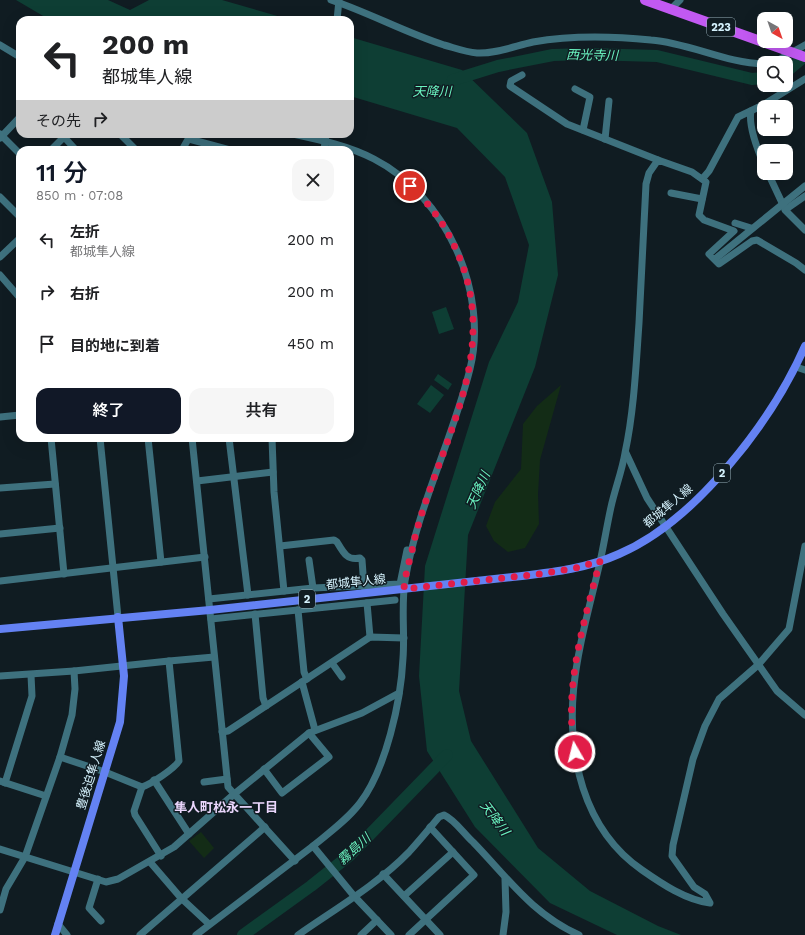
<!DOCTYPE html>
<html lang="ja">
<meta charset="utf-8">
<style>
:root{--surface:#fff;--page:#f6f6f6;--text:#202124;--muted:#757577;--accent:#111827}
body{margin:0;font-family:"Work Sans","Noto Sans JP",sans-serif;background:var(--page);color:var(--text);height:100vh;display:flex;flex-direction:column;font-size:15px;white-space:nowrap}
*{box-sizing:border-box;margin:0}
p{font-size:13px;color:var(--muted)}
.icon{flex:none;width:22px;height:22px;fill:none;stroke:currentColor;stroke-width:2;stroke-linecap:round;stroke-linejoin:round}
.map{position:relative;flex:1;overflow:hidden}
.panel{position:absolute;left:16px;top:146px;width:338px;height:296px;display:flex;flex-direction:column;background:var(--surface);border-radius:12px;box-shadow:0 4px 16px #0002}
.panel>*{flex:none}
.banner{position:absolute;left:16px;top:16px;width:338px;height:122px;border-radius:12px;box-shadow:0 4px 16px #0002;background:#fff;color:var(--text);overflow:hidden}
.needle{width:26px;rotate:140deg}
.fabs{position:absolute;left:757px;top:12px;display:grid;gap:8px}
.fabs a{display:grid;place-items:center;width:36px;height:36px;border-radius:8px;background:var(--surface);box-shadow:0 4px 16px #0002;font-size:20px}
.pin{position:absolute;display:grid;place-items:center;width:34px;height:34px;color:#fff;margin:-17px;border:2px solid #fff;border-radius:50%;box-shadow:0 1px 4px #0007}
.me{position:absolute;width:44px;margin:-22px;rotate:352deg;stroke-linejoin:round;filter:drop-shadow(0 0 3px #0008)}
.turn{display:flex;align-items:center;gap:14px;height:84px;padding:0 20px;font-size:18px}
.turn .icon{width:52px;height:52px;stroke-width:2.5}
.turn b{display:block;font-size:28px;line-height:34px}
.then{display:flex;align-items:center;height:38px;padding:0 20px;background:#0003;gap:8px;font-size:15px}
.round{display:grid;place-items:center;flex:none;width:42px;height:42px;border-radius:12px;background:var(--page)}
.headline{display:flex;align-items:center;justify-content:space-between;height:68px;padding:0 20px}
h1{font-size:24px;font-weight:600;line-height:30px;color:var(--accent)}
.cta{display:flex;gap:8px;margin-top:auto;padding:8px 20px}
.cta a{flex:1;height:46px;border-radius:12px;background:var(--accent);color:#fff;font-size:16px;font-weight:600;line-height:46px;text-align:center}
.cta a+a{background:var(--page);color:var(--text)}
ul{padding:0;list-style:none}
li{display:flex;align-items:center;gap:12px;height:52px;padding:0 20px}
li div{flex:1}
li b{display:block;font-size:15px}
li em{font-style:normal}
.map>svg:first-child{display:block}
.green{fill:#132c16}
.water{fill:#0e3e34}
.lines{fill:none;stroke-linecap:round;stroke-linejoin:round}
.river{stroke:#0e3e34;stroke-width:12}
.minor{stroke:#3e717e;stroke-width:7}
.major{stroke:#6482f3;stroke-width:8}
.highway{stroke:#c259f2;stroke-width:10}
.route{stroke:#e11d48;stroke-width:7;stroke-dasharray:0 12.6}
.labels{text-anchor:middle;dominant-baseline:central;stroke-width:3;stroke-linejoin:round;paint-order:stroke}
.shield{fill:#101c22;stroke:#99b1bb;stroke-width:1}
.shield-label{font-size:11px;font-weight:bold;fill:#d4f1fc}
.street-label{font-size:12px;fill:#d4f1fc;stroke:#101c22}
.water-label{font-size:13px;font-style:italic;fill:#6af4c0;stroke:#101c22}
.neighbourhood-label{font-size:13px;font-weight:bold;fill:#ead6fc;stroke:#101c22}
</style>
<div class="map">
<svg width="805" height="935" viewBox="0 0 805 935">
<rect width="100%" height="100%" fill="#101c22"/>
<g class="green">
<polygon points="561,385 540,460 538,494 539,524 525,548 508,552 494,541 486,526 495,502 521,469 523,424 537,406"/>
<polygon points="201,832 214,848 204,858 189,841"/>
</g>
<g class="water">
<polygon points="16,0 108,0 130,10 149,0 222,0 291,20 50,20"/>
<polygon points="350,37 462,70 527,133 552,202 558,275 535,367 468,535 459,691 471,741 538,848 590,891 658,926 681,935 617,935 550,903 475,827 427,751 419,676 425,566 489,362 518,302 529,245 505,177 457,128 350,96"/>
<polygon points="446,307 454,329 439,334 432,312"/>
<polygon points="438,374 452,384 448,390 434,380"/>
<polygon points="431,385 444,395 430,413 417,404"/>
</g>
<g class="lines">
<g class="river">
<polyline points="786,72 805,56"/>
<polyline points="453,80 498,66 553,55 589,54 657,56 752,79 764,78"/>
<polyline points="243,935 311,886 350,855 447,755"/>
</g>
<g class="minor">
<path d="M331,0C370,13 406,33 444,45C455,48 465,52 477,53C495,54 515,46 533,42C572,35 612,36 651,40C690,43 725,63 764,64"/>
<polyline points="670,10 680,0"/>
<polyline points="337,20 339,0"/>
<polyline points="0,45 20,57"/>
<polyline points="773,63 805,45"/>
<polyline points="522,75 511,81 510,86 567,124 658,160"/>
<polyline points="575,89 590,97 583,130"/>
<path d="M751,111C748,126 758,151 764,165"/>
<polyline points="0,134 20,154"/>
<polyline points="120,134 136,150"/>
<path d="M293,134C321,140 349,146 374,159C446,196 489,292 470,369C452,441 417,508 405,581C401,606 405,633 403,658C401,701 386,769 360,803C347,820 329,833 313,846L354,896L391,935"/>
<polyline points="64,137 76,150"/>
<polyline points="0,138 20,117"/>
<polyline points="189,139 230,150"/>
<polyline points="605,139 609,101"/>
<polyline points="51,150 67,134"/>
<polyline points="182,150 191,134"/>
<polyline points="324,150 326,134"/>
<polyline points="768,173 784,207"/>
<polyline points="703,178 709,171 738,117 763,105 805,79"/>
<polyline points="671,193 702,199"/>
<polyline points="805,196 785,210 805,230"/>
<polyline points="0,197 20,217"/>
<polyline points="735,223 751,228"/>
<polyline points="0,257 20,238"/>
<polyline points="715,259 805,186"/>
<path d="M805,270L796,263L757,240L752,241L719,264L709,254L734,231L704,220L699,215L706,182L692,172L658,160L649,173L646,184C644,230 641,276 639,323C636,366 634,411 625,453C622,471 615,489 611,507C607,525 604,544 600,562C582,640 558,708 583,788C594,822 613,850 642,870C662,884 686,900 710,903L705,894L694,887L672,856L673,845L693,759L705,726L719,699L758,665L789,629L805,546"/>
<polyline points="0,275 20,298"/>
<polyline points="796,367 805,370"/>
<polyline points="0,417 20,415"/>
<polyline points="51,438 64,574"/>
<polyline points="100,438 118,617"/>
<polyline points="148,438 161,562"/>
<polyline points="192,438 228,787 295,861"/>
<polyline points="229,438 248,595"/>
<polyline points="272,438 274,492 284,591"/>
<polyline points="626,453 647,498 723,614 777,691 805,715"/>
<polyline points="197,481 273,472"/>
<polyline points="0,488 55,484"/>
<polyline points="0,534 60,528"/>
<path d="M280,546L334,540L337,542C343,552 347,561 360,558L362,560L364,587"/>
<polyline points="309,560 313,588"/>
<polyline points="0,581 205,557"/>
<polyline points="209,599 313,588 400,584 407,550 412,551"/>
<polyline points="367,603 370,637"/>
<polyline points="298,610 304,672 307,679"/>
<polyline points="255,614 263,698 266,706"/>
<polyline points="211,619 395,600"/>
<polyline points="332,663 342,677"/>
<polyline points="74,671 169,661"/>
<polyline points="0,676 74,671 75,689 72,715 60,757 25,857 6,889 0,910"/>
<polyline points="302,682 315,730"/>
<polyline points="222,732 228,731 370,637 404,638"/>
<path d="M60,757L105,772L142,787C151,784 174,769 179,761L169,661L214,657"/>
<polyline points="264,769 282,793 329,757 309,733"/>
<polyline points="154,780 189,834"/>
<polyline points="0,781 46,796"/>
<polyline points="204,782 227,779"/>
<polyline points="5,783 32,696 31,675"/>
<polyline points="142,787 134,811 135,815 161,856"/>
<polyline points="0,849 106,882 118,879 174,847 233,795 309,733 362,713 399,693"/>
<polyline points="150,862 181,898 209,924"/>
<polyline points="383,874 440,935"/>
<polyline points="98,879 89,908 101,921"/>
<polyline points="404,896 453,852"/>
<polyline points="58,924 67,935"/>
<polyline points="140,935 265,827"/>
<polyline points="196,935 313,846"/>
<path d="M298,935C335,909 377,885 409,852C419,841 429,829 439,817L444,815C455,820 464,834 473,842C507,877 532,914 579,935"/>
<polyline points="361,935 377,920"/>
<polyline points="409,935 474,875 430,827"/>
<polyline points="503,935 506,912 505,879"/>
</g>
<g class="major">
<path d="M0,629L210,610L522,576C555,572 588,568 619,554C696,521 772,421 805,346"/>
<polyline points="55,935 120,722 124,676 118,617"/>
</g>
<polyline class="highway" points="645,0 805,57"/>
</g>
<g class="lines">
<path class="route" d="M410,186C431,205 446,226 457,252C503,354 438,444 414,541C411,557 405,573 404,589L540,574L576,568L600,561C584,622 563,688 575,752"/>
</g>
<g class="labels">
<g class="shield">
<rect x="707" y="18" width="28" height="18" rx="3"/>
<rect x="714" y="464" width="16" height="18" rx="3"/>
<rect x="299" y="590" width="16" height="18" rx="3"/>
</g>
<g class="shield-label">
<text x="721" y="27">223</text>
<text x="722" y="473">2</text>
<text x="307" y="599">2</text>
</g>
<g class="street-label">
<text transform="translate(668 506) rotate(-40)">都城隼人線</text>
<text transform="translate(356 582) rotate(-6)">都城隼人線</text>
<text transform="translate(91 775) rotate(-73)">豊後迫隼人線</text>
</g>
<g class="water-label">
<text transform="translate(592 55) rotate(1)">西光寺川</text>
<text x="432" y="91">天降川</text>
<text transform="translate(478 490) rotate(-66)">天降川</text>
<text transform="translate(495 818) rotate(53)">天降川</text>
<text transform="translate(354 849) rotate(-42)">霧島川</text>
</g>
<g class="neighbourhood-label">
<text x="226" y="807">隼人町松永一丁目</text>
</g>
</g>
</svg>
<div class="fabs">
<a><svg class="needle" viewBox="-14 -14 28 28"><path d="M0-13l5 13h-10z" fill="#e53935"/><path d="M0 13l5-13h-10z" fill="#757577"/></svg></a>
<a><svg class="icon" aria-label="search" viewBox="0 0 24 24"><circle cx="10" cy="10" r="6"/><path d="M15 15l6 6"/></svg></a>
<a>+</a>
<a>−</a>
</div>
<div class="pin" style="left:410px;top:186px;background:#d93025"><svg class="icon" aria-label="arrive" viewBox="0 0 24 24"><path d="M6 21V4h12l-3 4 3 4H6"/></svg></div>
<svg class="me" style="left:575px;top:752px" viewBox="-20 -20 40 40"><circle r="17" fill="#e11d48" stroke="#fff" stroke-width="3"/><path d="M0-11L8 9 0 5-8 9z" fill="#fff"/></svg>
<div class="banner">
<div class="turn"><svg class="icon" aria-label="left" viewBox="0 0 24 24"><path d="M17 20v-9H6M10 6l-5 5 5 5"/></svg><div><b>200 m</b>都城隼人線</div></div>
<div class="then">その先<svg class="icon" aria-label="right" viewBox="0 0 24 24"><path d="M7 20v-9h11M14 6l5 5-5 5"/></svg></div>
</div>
<section class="panel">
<div class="headline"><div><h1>11 分</h1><p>850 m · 07:08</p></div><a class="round"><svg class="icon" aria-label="close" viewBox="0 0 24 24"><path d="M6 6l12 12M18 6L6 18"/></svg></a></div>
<ul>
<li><svg class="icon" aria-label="left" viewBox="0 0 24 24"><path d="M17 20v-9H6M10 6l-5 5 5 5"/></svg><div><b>左折</b><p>都城隼人線</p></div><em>200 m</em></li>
<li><svg class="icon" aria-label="right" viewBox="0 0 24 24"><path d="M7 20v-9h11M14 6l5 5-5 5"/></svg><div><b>右折</b></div><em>200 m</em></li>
<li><svg class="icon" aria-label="arrive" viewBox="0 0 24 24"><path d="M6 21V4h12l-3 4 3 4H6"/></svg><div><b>目的地に到着</b></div><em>450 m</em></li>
</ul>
<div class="cta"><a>終了</a><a>共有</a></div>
</section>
</div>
